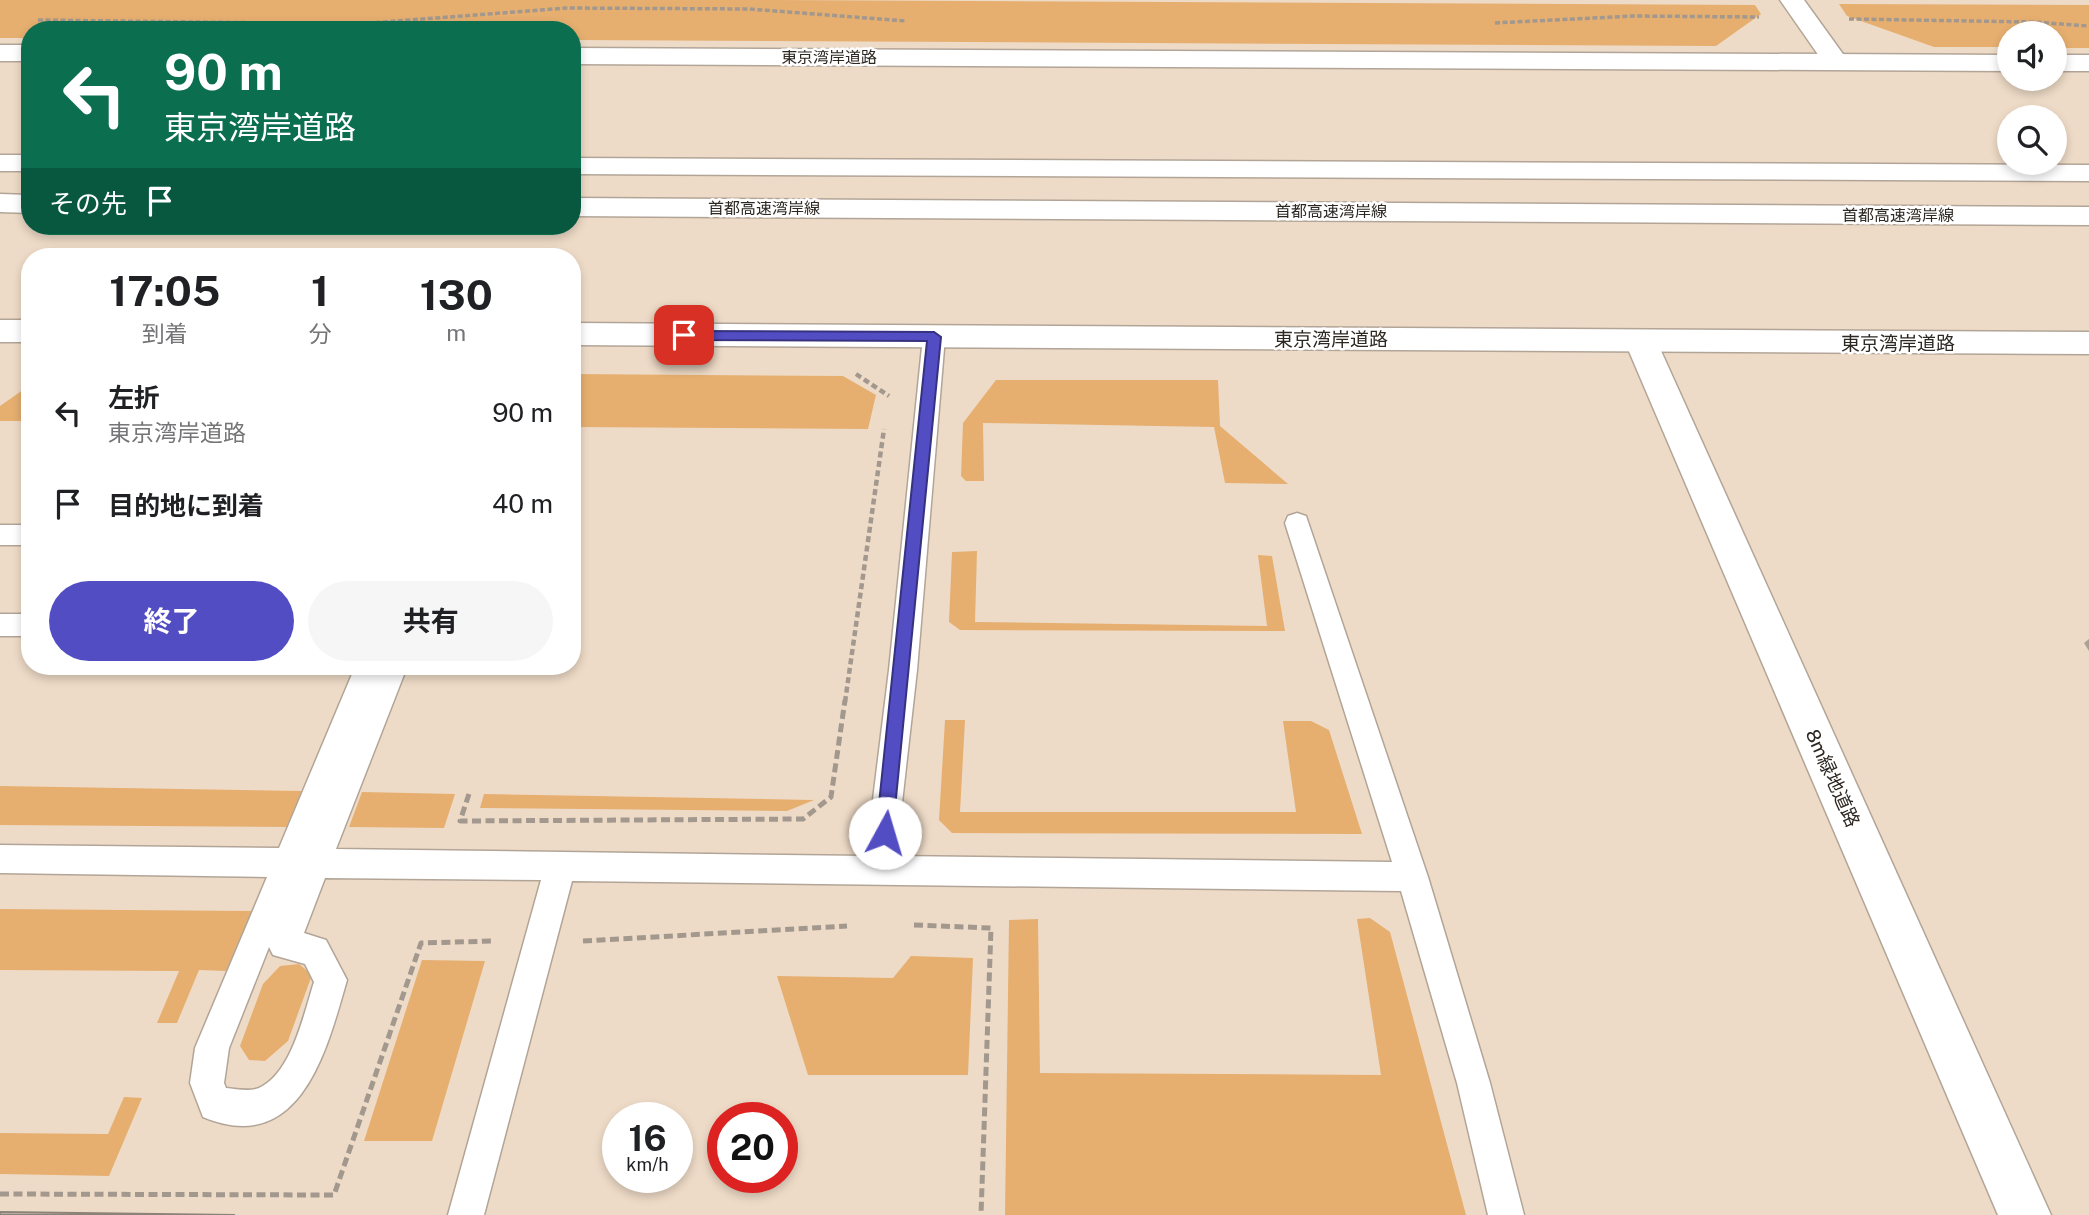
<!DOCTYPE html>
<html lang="ja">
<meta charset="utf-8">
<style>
:root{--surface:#fff;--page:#f6f6f6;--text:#202124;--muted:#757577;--accent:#534dc4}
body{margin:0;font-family:"Public Sans","Noto Sans JP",sans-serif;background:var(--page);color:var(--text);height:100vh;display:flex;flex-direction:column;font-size:26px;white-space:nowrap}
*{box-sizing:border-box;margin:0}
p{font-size:23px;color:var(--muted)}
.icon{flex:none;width:38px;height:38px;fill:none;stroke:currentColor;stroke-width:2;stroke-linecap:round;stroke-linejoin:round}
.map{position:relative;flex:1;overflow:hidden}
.sheet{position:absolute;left:21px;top:248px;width:560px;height:427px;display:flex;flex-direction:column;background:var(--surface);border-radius:28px;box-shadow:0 4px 10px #0003}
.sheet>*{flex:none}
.banner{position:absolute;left:21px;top:21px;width:560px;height:214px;border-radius:28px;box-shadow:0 4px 10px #0003;background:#0b6e4f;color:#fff;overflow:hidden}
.tools{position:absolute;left:1997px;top:21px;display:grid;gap:14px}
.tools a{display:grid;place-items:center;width:70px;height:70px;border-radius:50%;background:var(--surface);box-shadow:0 4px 10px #0003;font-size:35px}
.speed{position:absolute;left:602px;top:1102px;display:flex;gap:14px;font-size:35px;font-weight:700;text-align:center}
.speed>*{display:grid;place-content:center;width:91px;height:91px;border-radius:50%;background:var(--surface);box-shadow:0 4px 10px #0003;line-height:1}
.speed small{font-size:18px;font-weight:400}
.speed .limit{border:10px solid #d22;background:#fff;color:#111}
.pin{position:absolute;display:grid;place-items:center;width:60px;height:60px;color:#fff;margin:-30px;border-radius:14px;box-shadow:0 4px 10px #0006}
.me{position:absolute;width:77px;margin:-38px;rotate:6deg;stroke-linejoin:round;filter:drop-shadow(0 0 5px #0008)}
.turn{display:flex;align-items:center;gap:24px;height:147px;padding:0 28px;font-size:32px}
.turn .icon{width:91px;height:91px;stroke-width:2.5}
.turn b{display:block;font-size:49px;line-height:60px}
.then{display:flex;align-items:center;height:66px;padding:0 28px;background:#0003;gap:14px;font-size:26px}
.eta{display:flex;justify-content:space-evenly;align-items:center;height:119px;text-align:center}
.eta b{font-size:42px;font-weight:700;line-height:49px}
.button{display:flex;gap:14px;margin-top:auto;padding:14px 28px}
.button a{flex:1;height:80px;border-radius:42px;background:var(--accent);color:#fff;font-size:28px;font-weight:700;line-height:80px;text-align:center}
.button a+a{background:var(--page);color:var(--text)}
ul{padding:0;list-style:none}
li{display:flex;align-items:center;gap:21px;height:91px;padding:0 28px}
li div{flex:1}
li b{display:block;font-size:26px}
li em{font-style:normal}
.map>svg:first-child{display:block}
.built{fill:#eedbc7;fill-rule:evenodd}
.green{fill:#e6af70}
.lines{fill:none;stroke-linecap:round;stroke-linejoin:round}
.lane-casing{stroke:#b2a597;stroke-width:3}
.street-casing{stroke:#b2a597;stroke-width:3}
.secondary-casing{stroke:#b2a597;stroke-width:3}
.highway-casing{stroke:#b2a597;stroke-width:3}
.path-far2{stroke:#a2988d;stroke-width:3.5;stroke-dasharray:5 2.5;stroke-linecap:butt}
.path-far1{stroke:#a2988d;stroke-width:4.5;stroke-dasharray:6 3.5;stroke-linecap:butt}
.path{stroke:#a2988d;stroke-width:5;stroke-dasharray:9 4.5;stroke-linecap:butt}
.lane{fill:#fff;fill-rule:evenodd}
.street{fill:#fff;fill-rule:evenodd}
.secondary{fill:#fff;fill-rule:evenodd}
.highway{fill:#fff;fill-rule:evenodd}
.wall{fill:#aba093}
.building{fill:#c7baab;stroke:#8b8278;stroke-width:2}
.route{fill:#534dc4;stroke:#36327f;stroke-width:2}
.labels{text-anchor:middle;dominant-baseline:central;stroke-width:5;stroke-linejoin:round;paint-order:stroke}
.far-street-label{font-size:16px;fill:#2e2823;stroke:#fff}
.street-label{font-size:19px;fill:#2e2823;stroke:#fff}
</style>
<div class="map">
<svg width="2089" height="1215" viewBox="0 0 2089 1215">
<rect width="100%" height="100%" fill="#f6e8d9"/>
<path class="built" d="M0,0H2089V1215H0ZM30,30H572V226H30ZM2009,33H2054V79H2009ZM2009,117H2054V163H2009ZM30,257H572V667H30ZM618,1118H677V1178H618ZM723,1118H782V1178H723Z"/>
<g class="green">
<polygon points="0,0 776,0 1755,5 1761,14 1716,46 572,40 572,30 30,30 30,38 0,38"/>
<polygon points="1839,4 2089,5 2089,48 2055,48 2054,33 2009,33 2009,47 1934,47 1847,16"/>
<polygon points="572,374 843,376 876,395 868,429 572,427"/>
<polygon points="996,380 1218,380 1220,426 1288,484 1225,483 1214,427 983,423 984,481 966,481 961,476 963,423"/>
<polygon points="30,385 30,421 0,421 0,406"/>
<polygon points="977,551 975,622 1267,626 1258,555 1272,556 1285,631 960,630 949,622 952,552"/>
<polygon points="945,720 965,720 960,812 1296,812 1283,721 1311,721 1329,730 1362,834 952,833 939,820"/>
<polygon points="0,786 304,791 289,827 0,825"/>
<polygon points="362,792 455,794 444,828 349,827"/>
<polygon points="484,794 814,800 787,811 480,808"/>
<polygon points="0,909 252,911 227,971 199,970 177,1023 157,1023 179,971 0,970"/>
<polygon points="1370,918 1390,932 1466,1215 1005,1215 1009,920 1038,919 1040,1073 1381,1075 1357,919"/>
<polygon points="911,956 973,958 968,1075 808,1075 777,976 893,978"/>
<polygon points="422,960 485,961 432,1141 364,1141"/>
<polygon points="299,964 312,975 288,1041 265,1061 249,1060 240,1046 263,984 280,966"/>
<polygon points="124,1097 142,1098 109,1176 0,1174 0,1133 108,1134"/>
</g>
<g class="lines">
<defs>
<g id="lane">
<path d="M934,330L942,332L945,337L917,670L896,856L1392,862L1285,523L1288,516L1297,513L1306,516L1428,877L1490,1083L1524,1215H1488L1457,1083L1401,891L572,881L484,1215H448L541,880L325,878L304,933L326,940L347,980C327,1049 301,1158 203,1117L190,1083L195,1048L267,877L0,873V845L279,848L355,667H407L336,849L866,856L889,670L923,337L926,332ZM269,947L273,955L305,964L314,982C304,1013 292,1073 259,1088C249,1092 236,1089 226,1088L224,1083L229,1048Z"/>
<rect x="0" y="525" width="30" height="20"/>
<rect x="0" y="614" width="30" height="22"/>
</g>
<polygon id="street" points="1641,331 1652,334 1657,342 2051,1215 1998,1215 1625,342 1630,334"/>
<polygon id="secondary" points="1780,0 1804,0 1848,61 1844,66 1835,69 1826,66"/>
<g id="highway">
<rect x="0" y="45" width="30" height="16"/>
<polygon points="572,48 2009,55 2009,71 572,64"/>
<rect x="2054" y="55" width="35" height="16"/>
<rect x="0" y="155" width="30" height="16"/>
<polygon points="572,158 2089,165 2089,181 572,174"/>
<polygon points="0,194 30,195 30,213 0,212"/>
<polygon points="572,198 2089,207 2089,225 572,216"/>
<rect x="0" y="320" width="30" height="22"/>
<polygon points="572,323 2089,332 2089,354 572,345"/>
</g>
</defs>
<use href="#lane" class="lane-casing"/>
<use href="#street" class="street-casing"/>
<use href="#secondary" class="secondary-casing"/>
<use href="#highway" class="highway-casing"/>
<g class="path-far2">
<polyline points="1849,19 2034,22 2088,26"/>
<polyline points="38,20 357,24 567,8 749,9 906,21"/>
<polyline points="1495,23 1633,16 1759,17"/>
</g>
<g class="path-far1">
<polyline points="856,374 889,396"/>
<polyline points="845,702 884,429"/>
</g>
<g class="path">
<polyline points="469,794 460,821 803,819 831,797 845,700"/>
<polyline points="914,925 991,928 981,1215"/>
<polyline points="583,941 847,926"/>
<polyline points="0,1194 334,1195 421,943 494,941"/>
</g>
<use href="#lane" class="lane"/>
<use href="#street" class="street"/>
<use href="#secondary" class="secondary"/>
<use href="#highway" class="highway"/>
</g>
<polygon class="wall" points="2089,639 2089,651 2084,643"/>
<polygon class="building" points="0,1212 235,1215 0,1215"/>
<polygon class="route" points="684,331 934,332 941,337 892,839 885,841 879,839 876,833 927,341 684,340 677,335"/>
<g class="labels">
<g class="far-street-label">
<text x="829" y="57">東京湾岸道路</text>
<text x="764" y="208">首都高速湾岸線</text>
<text x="1331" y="211">首都高速湾岸線</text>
<text x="1898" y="215">首都高速湾岸線</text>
</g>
<g class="street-label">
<text x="1331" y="339">東京湾岸道路</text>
<text x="1898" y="343">東京湾岸道路</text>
<text transform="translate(1833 778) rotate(66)">8m緑地道路</text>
</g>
</g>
</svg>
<div class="tools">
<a><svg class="icon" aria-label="sound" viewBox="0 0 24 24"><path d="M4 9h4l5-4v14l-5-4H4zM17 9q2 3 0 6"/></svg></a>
<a><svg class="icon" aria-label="search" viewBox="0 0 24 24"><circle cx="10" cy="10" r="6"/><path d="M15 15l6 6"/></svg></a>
</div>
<div class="speed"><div>16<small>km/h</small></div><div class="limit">20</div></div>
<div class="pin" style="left:684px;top:335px;background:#d93025"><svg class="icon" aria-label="arrive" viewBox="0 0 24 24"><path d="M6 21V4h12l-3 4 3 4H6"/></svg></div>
<svg class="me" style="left:885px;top:833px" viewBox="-20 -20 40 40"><circle r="19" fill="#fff"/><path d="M0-13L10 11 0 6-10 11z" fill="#534dc4"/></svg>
<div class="banner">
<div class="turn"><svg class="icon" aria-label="left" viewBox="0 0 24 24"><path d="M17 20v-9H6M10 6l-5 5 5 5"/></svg><div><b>90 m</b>東京湾岸道路</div></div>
<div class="then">その先<svg class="icon" aria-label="arrive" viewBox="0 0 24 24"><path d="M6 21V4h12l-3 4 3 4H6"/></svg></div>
</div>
<section class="sheet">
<div class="eta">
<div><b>17:05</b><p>到着</p></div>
<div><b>1</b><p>分</p></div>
<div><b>130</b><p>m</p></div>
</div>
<ul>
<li><svg class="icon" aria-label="left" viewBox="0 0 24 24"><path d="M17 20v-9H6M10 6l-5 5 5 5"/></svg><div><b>左折</b><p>東京湾岸道路</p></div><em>90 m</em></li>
<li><svg class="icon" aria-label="arrive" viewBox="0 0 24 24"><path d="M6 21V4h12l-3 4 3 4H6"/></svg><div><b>目的地に到着</b></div><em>40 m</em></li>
</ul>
<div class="button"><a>終了</a><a>共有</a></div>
</section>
</div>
